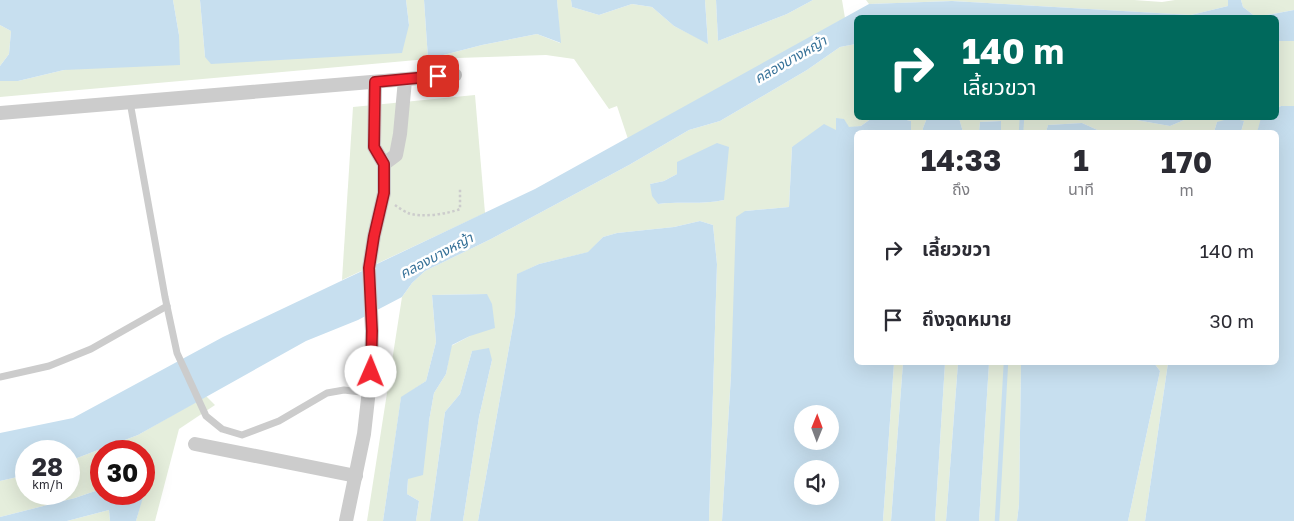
<!DOCTYPE html>
<html lang="th">
<meta charset="utf-8">
<style>
:root{--surface:#fff;--page:#f7f7f7;--text:#2b2b33;--muted:#7c7c81}
body{margin:0;font-family:"Golos Text","Noto Sans Thai",sans-serif;background:var(--page);color:var(--text);height:100vh;display:flex;flex-direction:column;font-size:19px;white-space:nowrap}
*{box-sizing:border-box;margin:0}
p{font-size:16px;color:var(--muted)}
.icon{flex:none;width:28px;height:28px;fill:none;stroke:currentColor;stroke-width:2;stroke-linecap:round;stroke-linejoin:round}
.map{position:relative;flex:1;overflow:hidden}
.details{position:absolute;left:854px;top:130px;width:425px;height:235px;display:flex;flex-direction:column;background:var(--surface);border-radius:8px;box-shadow:0 5px 20px #0002}
.details>*{flex:none}
.top-card{position:absolute;left:854px;top:15px;width:425px;height:105px;border-radius:8px;box-shadow:0 5px 20px #0002;background:#00695c;color:#fff;overflow:hidden}
.needle{width:32px;rotate:1deg}
.tools{position:absolute;left:794px;top:405px;display:grid;gap:10px}
.tools a{display:grid;place-items:center;width:45px;height:45px;border-radius:50%;background:var(--surface);box-shadow:0 5px 20px #0002;font-size:25px}
.speed{position:absolute;left:15px;top:440px;display:flex;gap:10px;font-size:25px;font-weight:700;text-align:center}
.speed>*{display:grid;place-content:center;width:65px;height:65px;border-radius:50%;background:var(--surface);box-shadow:0 5px 20px #0002;line-height:1}
.speed small{font-size:12px;font-weight:400}
.speed .limit{border:8px solid #d22;background:#fff;color:#111}
.pin{position:absolute;display:grid;place-items:center;width:42px;height:42px;color:#fff;margin:-21px;border-radius:10px;box-shadow:0 2px 8px #0006}
.me{position:absolute;width:55px;margin:-28px;rotate:1deg;stroke-linejoin:round;filter:drop-shadow(0 0 4px #0008)}
.turn{display:flex;align-items:center;gap:18px;height:105px;padding:0 25px;font-size:22px}
.turn .icon{width:65px;height:65px;stroke-width:2.5}
.turn b{display:block;font-size:35px;line-height:42px}
.eta{display:flex;justify-content:space-evenly;align-items:center;height:85px;text-align:center}
.eta b{font-size:30px;font-weight:700;line-height:35px}
ul{padding:0;list-style:none}
li{display:flex;align-items:center;gap:15px;height:70px;padding:0 25px}
li div{flex:1}
li b{display:block;font-size:19px}
li em{font-style:normal}
.map>svg:first-child{display:block}
.green{fill:#e5eedc;fill-rule:evenodd}
.water{fill:#c7dfef;fill-rule:evenodd}
.lines{fill:none;stroke-linecap:round;stroke-linejoin:round}
.stream{stroke:#c7dfef;stroke-width:4.5}
.path{stroke:#ccc;stroke-width:2.5;stroke-dasharray:2.5 2.5;stroke-linecap:butt}
.lane{stroke:#ccc;stroke-width:7}
.street{stroke:#ccc;stroke-width:14}
.route-casing{stroke:#9e1820;stroke-width:12}
.route{stroke:#f32531;stroke-width:9}
.labels{text-anchor:middle;dominant-baseline:central;stroke-width:5;stroke-linejoin:round;paint-order:stroke}
.water-label{font-size:14px;font-style:italic;fill:#367198;stroke:#fff}
</style>
<div class="map">
<svg width="1294" height="521" viewBox="0 0 1294 521">
<rect width="100%" height="100%" fill="#fff"/>
<g class="green">
<polygon points="173,0 200,0 205,57 409,25 406,0 424,0 428,59 482,45 537,34 560,43 557,0 571,0 572,7 599,15 632,4 652,7 674,26 708,43 705,0 716,0 718,41 787,14 813,0 842,0 845,18 628,139 617,106 609,109 574,59 546,55 428,59 0,97 0,81 18,81 64,70 179,35"/>
<polygon points="866,0 1134,0 1162,2 1175,0 1228,0 1228,6 1191,15 952,1 869,4"/>
<polygon points="1241,0 1294,0 1294,10 1256,17 1243,7"/>
<polygon points="0,25 11,31 9,54 0,66"/>
<polygon points="1276,41 1294,41 1294,106 1281,106 1276,109"/>
<path d="M856,44V118H872L861,126L836,130L792,147L789,207L745,211L731,375L722,521H709L717,264L713,225L700,221L674,227L617,233L603,237L589,252L539,264L518,274L515,314L478,521H463L479,417L492,360L472,351L460,394L445,412L430,521H416L419,501L407,494L408,479L429,421L434,393L446,374L451,346L470,336L486,294L432,295L436,342L426,381L401,398L383,521H367L402,297L412,283L425,271L491,239L629,165L689,130L720,121L807,70L840,47ZM677,174L724,189V200C702,205 680,201 658,204L650,184L664,181Z"/>
<polygon points="475,95 485,213 342,280 353,107"/>
<polygon points="898,118 927,118 923,128 923,132 911,132 911,121"/>
<polygon points="959,118 1125,118 1170,126 1189,118 1262,118 1257,132 1241,132 1244,121 1217,122 1214,132 1102,132 1082,123 1048,125 1046,132 1001,132 1000,121 980,122 979,132 963,132"/>
<polygon points="894,363 903,363 891,521 883,521"/>
<polygon points="945,363 958,363 946,521 935,521"/>
<polygon points="989,363 1021,363 1019,504 1017,521 979,521"/>
<polygon points="1154,363 1168,363 1145,521 1128,521 1160,371"/>
<polygon points="206,396 215,405 179,429 155,521 136,521 146,484 144,480 144,451 101,451 101,489 75,498 0,517 0,481 26,475 26,494 69,494 69,461 138,435"/>
<polygon points="109,510 110,521 67,521"/>
</g>
<g class="water">
<polygon points="0,0 173,0 179,35 180,65 64,70 18,81 0,81 0,66 9,54 11,31 0,25"/>
<polygon points="200,0 406,0 409,25 402,53 211,64 205,57"/>
<polygon points="424,0 557,0 561,43 537,34 482,45 428,59"/>
<polygon points="571,0 705,0 708,44 674,26 652,7 632,4 599,15 572,7"/>
<polygon points="716,0 813,0 787,14 718,41"/>
<polygon points="1228,0 1241,0 1243,7 1256,17 856,18 856,44 840,47 807,70 720,121 689,130 629,165 491,239 425,271 412,283 402,297 358,320 306,341 138,435 69,461 69,451 26,451 26,475 0,481 0,433 73,418 223,337 535,189 869,4 952,1 1191,15 1228,6"/>
<polygon points="1294,10 1294,41 1276,41 1276,18 1256,17"/>
<polygon points="1281,106 1294,106 1294,521 1145,521 1168,363 1276,362 1276,132 1257,132 1261,118 1276,118 1276,109"/>
<path d="M836,118L844,119L849,127L861,126L872,118H898L911,121V132H856V362L894,363L883,521H722L731,375L736,217L745,211L789,207L792,147L824,124L836,130ZM802,414H830V441H802ZM802,469H830V496H802Z"/>
<polygon points="927,118 959,118 963,132 923,132 923,128"/>
<polygon points="1125,118 1189,118 1170,126"/>
<polygon points="1231,118 1244,121 1241,132 1214,132 1217,122"/>
<polygon points="1001,121 1001,132 979,132 980,122"/>
<polygon points="1082,123 1102,132 1046,132 1048,125"/>
<path d="M717,143L729,147L724,200C702,205 680,201 658,204L652,196L650,184L664,181L677,174V162Z"/>
<polygon points="700,221 713,225 717,264 709,521 478,521 515,314 517,274 539,264 588,252 603,237 617,233 674,227"/>
<polygon points="487,294 492,304 495,328 470,336 452,345 446,374 434,393 429,421 423,475 408,479 407,494 419,501 416,521 383,521 401,397 426,381 436,342 432,295"/>
<polygon points="489,348 492,360 479,417 463,521 430,521 445,412 460,394 472,351"/>
<polygon points="903,363 945,363 935,521 891,521"/>
<polygon points="958,363 989,363 979,521 946,521"/>
<polygon points="1021,363 1154,363 1160,371 1128,521 1017,521 1019,504"/>
<polygon points="101,489 101,494 144,494 136,521 110,521 109,510 67,521 0,521 0,517 75,498"/>
</g>
<g class="lines">
<g class="stream">
<polyline points="1021,132 1022,118"/>
<polyline points="997,521 1006,362"/>
</g>
<path class="path" d="M395,205C399,208 404,211 408,213C420,218 448,214 460,209V189"/>
<g class="lane">
<polyline points="130,102 165,297 177,353 206,416 222,429 242,435 279,421 327,393 344,390 369,393"/>
<polyline points="0,377 49,366 91,349 167,306"/>
</g>
<g class="street">
<polyline points="0,113 455,75"/>
<polyline points="384,164 396,155 400,134 405,80"/>
<polyline points="195,444 356,476"/>
<polyline points="346,521 364,434 371,372 372,331 369,268 374,236 384,193 384,164 374,147 375,82"/>
</g>
</g>
<g class="lines">
<defs>
<polyline id="route" points="371,372 372,331 369,268 374,236 384,193 384,164 374,147 375,82 438,76"/>
</defs>
<use href="#route" class="route-casing"/>
<use href="#route" class="route"/>
</g>
<g class="labels">
<g class="water-label">
<text transform="translate(790 59) rotate(-30)">คลองบางหญ้า</text>
<text transform="translate(436 255) rotate(-28)">คลองบางหญ้า</text>
</g>
</g>
</svg>
<div class="tools">
<a><svg class="needle" viewBox="-14 -14 28 28"><path d="M0-13l5 13h-10z" fill="#e53935"/><path d="M0 13l5-13h-10z" fill="#7c7c81"/></svg></a>
<a><svg class="icon" aria-label="sound" viewBox="0 0 24 24"><path d="M4 9h4l5-4v14l-5-4H4zM17 9q2 3 0 6"/></svg></a>
</div>
<div class="speed"><div>28<small>km/h</small></div><div class="limit">30</div></div>
<div class="pin" style="left:438px;top:76px;background:#d93025"><svg class="icon" aria-label="arrive" viewBox="0 0 24 24"><path d="M6 21V4h12l-3 4 3 4H6"/></svg></div>
<svg class="me" style="left:371px;top:372px" viewBox="-20 -20 40 40"><circle r="19" fill="#fff"/><path d="M0-13L10 11 0 6-10 11z" fill="#f32531"/></svg>
<div class="top-card">
<div class="turn"><svg class="icon" aria-label="right" viewBox="0 0 24 24"><path d="M7 20v-9h11M14 6l5 5-5 5"/></svg><div><b>140 m</b>เลี้ยวขวา</div></div>
</div>
<section class="details">
<div class="eta">
<div><b>14:33</b><p>ถึง</p></div>
<div><b>1</b><p>นาที</p></div>
<div><b>170</b><p>m</p></div>
</div>
<ul>
<li><svg class="icon" aria-label="right" viewBox="0 0 24 24"><path d="M7 20v-9h11M14 6l5 5-5 5"/></svg><div><b>เลี้ยวขวา</b></div><em>140 m</em></li>
<li><svg class="icon" aria-label="arrive" viewBox="0 0 24 24"><path d="M6 21V4h12l-3 4 3 4H6"/></svg><div><b>ถึงจุดหมาย</b></div><em>30 m</em></li>
</ul>
</section>
</div>
